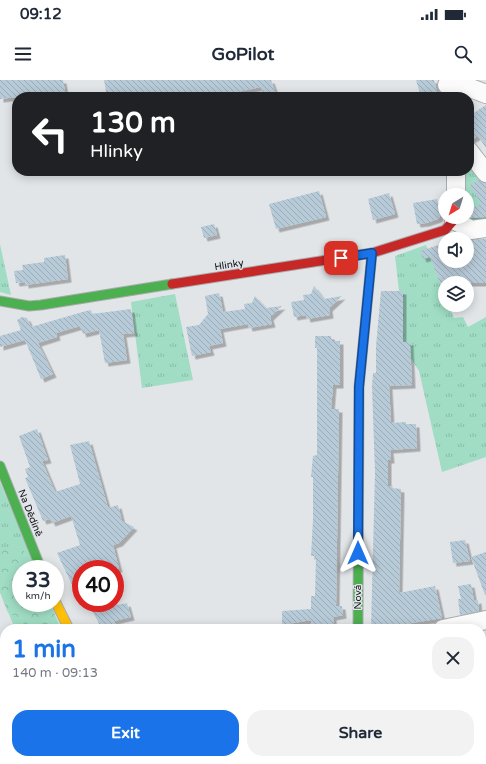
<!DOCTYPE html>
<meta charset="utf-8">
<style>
:root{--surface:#fff;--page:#f2f2f3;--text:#1f2937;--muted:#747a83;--accent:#1a73e8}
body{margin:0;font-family:"Varela Round",sans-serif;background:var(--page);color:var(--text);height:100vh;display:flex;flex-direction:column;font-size:15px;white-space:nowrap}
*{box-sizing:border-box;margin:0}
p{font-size:13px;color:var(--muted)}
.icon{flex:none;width:22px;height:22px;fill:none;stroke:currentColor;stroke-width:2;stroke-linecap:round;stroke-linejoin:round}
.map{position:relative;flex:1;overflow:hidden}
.panel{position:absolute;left:0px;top:544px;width:486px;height:140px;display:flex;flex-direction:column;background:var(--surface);border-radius:16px 16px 0 0;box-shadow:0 2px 10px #0003}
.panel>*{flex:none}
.hud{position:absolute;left:12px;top:12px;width:462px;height:84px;border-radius:16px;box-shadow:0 2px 10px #0003;background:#202124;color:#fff;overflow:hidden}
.needle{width:26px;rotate:218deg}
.controls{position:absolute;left:438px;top:108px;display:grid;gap:8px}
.controls a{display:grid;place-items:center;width:36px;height:36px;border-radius:50%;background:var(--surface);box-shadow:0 2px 10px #0003;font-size:20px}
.speed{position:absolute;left:12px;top:480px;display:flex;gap:8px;font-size:20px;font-weight:700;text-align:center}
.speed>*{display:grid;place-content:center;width:52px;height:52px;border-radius:50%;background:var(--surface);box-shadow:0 2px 10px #0003;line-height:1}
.speed small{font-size:10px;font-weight:400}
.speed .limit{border:6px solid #d22;background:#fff;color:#111}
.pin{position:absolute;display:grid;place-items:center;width:34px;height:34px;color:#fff;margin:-17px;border-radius:8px;box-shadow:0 2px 6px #0006}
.me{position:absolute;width:44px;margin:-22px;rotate:0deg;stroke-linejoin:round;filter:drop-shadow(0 0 3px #0008)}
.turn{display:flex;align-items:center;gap:14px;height:84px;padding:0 12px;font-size:18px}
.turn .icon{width:52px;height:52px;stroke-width:2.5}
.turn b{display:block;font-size:28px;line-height:34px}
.round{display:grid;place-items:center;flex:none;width:42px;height:42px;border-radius:16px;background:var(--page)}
.overview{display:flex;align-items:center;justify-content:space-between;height:68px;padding:0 12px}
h1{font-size:24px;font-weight:700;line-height:30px;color:var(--accent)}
.action{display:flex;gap:8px;margin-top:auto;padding:8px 12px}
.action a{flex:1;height:46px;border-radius:16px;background:var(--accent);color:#fff;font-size:16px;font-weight:700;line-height:46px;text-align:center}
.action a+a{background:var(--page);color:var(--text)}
.status{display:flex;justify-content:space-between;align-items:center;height:28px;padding:0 20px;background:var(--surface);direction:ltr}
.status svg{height:11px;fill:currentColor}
header{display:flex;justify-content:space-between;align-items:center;height:52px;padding:0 12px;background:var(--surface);font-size:18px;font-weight:700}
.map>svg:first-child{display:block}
.grass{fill:url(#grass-tufts)}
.forest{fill:url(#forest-crowns)}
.building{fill:url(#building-back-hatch);filter:url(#shadow)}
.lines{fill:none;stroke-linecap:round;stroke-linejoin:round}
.street-casing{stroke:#a9acae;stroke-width:20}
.fast-casing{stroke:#a9acae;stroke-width:11}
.slow-casing{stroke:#a9acae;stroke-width:11}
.jam-casing{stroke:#a9acae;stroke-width:11}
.street{stroke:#fbfbfc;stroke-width:18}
.fast{stroke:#4caf50;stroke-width:9}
.slow{stroke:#ffc107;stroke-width:9}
.jam{stroke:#c62828;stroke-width:9}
.route-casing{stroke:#114b97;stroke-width:10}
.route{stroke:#1a73e8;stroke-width:7}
.labels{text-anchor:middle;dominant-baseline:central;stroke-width:3;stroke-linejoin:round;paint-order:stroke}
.street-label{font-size:10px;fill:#0f1112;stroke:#e0e5ea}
</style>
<div class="status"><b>09:12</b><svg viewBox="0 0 49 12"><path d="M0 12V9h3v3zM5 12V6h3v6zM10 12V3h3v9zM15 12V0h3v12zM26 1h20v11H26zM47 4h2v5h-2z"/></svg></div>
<header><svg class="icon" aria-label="menu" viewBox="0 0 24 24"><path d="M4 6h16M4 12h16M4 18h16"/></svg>GoPilot<svg class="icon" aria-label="search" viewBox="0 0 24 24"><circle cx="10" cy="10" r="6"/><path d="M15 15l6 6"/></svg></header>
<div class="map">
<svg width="486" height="684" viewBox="0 0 486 684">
<defs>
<pattern id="grass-tufts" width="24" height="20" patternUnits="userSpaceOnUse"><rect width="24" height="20" fill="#a0ddc4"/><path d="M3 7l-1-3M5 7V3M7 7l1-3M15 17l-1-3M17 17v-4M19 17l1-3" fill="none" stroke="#89bda7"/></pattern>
<pattern id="forest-crowns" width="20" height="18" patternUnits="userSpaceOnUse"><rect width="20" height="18" fill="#a0ddc4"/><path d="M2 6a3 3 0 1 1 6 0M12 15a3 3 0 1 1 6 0" fill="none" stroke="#89bda7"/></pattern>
<pattern id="building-back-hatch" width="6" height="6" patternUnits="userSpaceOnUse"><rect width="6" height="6" fill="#b7cad7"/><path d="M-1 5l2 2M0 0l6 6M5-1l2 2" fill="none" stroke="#9cacb8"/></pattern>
<filter id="shadow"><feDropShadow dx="3.5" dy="3.5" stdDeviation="0" flood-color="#0004"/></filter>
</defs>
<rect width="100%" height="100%" fill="#e2e5e8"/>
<g class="grass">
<polygon points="469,82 486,101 486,140 477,145 461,137 467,137 467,115 460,115 460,91 469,91"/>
<polygon points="0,164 11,215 0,212"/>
<polygon points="426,165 445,215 445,225 449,225 454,238 463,237 468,247 486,237 486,377 442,392 419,291 410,277 410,262 403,262 403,211 399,211 395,176"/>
<polygon points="175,214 193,300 142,308 131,222"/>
<polygon points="0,402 36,489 21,489 21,523 61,549 15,549 0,512"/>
<polygon points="47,679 124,679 127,684 49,684"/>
</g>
<polygon class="forest" points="12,465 20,465 36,489 21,489 21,523 50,523 61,549 31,549 7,531 0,512 0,470"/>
<g class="building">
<polygon points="0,0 63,0 66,17 16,17 0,19"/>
<polygon points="104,0 271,0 276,14 264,17 261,7 214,17 107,17"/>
<polygon points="416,0 434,0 438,17 421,17"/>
<polygon points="486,25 486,68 478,56 469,61 469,36"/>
<polygon points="479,100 486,103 486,137 472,138 467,135 467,130 481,124 470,105"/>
<polygon points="319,111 326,137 276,149 269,124"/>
<polygon points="389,113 395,134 373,140 368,119"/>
<polygon points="437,119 440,137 438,139 426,143 417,144 413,123"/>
<polygon points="214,144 217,155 204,158 201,147"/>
<polygon points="467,159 486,159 486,203 440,203 430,177 423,179 420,171 445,163 445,181 467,181"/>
<polygon points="65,175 68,199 25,205 25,202 16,203 14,191 23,190 22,185 44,182 44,178"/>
<polygon points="314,206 324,219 342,216 329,228 330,235 307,239 306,235 294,237 291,222 304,220 303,215 311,214"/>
<polygon points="381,211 403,211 403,262 410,262 412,305 389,306 391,343 406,342 406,344 416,344 417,368 390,370 391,380 388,380 388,406 393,406 392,408 401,409 399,513 435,506 442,538 382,548 371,548 375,393 372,306 373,293 376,293 376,266"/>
<polygon points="219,213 223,232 245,229 244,224 252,223 255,216 266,228 282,226 270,237 272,244 249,248 248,244 220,249 223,263 209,266 211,272 192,276 186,247 199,245 208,234 205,216"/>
<polygon points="131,229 134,253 123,254 127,280 105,283 99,250 83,254 80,246 56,253 57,257 38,263 53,294 41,299 25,260 0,267 0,256 21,250 17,240 22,237 27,238 31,247 86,231 91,230 92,234"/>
<polygon points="315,256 331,256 332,261 340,261 340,305 333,305 331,329 339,329 336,526 342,526 343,535 333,537 334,549 312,549 311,540 282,545 282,531 311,529 311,516 315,516 316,476 311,476 313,439 313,397 311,397 313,376 317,375 317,268 315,268"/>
<polygon points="37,349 48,380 42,381 55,412 80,404 70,365 89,361 108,428 118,425 122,441 134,447 119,463 113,465 119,489 81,489 81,524 57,473 80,465 71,436 52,443 50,439 43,441 25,398 28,397 25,389 30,387 19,356"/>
<polygon points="465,460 470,481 453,483 450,462"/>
<polygon points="486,472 486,515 485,515 471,477"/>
<polygon points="471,504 474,521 478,520 479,531 460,535 458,519 461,519 458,506"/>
<polygon points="88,523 106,523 108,527 127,523 131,537 114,541 118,549 102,549"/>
</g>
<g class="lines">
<defs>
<g id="street">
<polyline points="447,5 463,5 486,14"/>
<polyline points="469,71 486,93"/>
<polyline points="456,91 456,115"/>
<polyline points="454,137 454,140 471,150 486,148"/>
<polyline points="443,549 486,540"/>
<polyline points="345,684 346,679"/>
</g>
<g id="fast">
<polyline points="0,221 29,226 41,225 172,204"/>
<polyline points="0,386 41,489"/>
<polyline points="358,549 359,307 372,173"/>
<polyline points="134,679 136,684"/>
</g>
<polyline id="slow" points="55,521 69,549"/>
<polyline id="jam" points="172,204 372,173 445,150 454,140"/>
</defs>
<use href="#street" class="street-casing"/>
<use href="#fast" class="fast-casing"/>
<use href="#slow" class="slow-casing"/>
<use href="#jam" class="jam-casing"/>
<use href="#street" class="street"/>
<use href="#fast" class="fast"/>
<use href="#slow" class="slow"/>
<use href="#jam" class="jam"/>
</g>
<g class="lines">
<defs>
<polyline id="route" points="341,178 372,173 359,307 358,473"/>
</defs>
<use href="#route" class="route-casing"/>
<use href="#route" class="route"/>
</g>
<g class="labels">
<g class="street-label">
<text transform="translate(229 185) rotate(-9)">Hlinky</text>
<text transform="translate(30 433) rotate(68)">Na Dědině</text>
<text transform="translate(358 517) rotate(-90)">Nová</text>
</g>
</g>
</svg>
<div class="controls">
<a><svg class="needle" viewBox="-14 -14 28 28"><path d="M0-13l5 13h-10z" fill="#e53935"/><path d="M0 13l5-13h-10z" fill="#747a83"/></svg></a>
<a><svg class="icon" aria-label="sound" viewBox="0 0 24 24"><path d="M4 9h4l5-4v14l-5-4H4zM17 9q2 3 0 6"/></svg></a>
<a><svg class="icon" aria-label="layers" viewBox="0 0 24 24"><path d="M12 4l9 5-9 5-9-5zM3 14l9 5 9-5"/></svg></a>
</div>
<div class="speed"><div>33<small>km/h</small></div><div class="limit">40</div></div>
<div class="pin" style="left:341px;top:178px;background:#d93025"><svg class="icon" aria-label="arrive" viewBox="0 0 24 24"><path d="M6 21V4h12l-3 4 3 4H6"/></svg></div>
<svg class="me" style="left:358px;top:473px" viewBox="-20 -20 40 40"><path d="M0-17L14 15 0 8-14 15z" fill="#1a73e8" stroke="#fff" stroke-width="4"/></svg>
<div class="hud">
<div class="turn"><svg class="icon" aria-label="left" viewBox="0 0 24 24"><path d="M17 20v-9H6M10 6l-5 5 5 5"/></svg><div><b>130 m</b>Hlinky</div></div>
</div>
<section class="panel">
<div class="overview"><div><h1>1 min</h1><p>140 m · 09:13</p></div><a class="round"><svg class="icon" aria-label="close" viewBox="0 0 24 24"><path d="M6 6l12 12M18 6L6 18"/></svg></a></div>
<div class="action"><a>Exit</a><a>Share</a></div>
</section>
</div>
